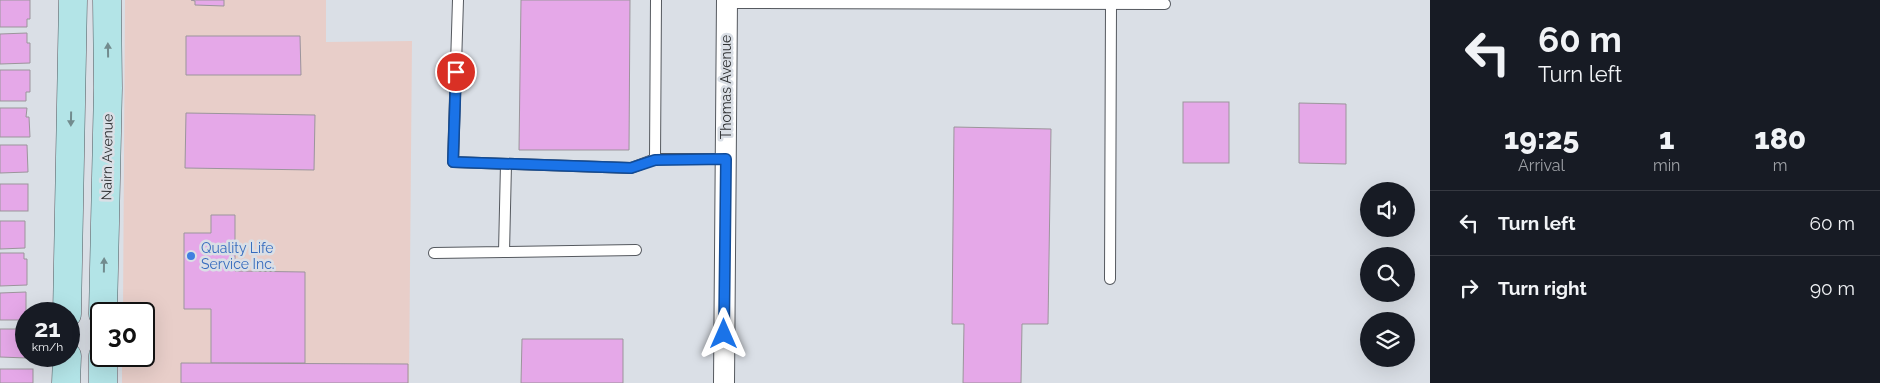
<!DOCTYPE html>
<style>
:root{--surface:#171b24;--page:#20242c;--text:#f1f3f6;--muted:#9ea1a6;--line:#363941}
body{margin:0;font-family:Raleway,sans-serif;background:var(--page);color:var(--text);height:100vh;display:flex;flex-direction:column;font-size:19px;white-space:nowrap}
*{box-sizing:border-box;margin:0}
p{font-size:16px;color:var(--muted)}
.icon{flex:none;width:28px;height:28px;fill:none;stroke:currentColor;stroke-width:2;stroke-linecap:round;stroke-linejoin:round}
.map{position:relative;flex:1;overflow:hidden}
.side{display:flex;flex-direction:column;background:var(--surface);width:450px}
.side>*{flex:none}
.top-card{background:#171b24;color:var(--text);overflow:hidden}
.tools{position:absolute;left:1360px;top:182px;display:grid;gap:10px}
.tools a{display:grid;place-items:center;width:55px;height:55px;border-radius:50%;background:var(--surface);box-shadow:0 5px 20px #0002;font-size:25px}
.speed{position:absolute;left:15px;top:302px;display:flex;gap:10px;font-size:25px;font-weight:700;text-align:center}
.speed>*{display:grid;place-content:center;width:65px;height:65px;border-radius:50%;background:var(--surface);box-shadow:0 5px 20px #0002;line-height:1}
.speed small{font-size:12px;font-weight:400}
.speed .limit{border:2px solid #111;border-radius:8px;background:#fff;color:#111}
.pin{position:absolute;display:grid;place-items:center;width:42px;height:42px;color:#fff;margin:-21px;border:2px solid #fff;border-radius:50%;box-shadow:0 1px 5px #0007}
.me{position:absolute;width:55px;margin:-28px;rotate:0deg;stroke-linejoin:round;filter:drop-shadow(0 0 4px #0008)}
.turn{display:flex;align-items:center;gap:18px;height:105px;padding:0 25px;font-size:22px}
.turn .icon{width:65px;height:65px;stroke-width:2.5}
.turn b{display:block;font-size:35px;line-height:42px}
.eta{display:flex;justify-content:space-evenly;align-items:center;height:85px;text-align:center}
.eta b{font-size:30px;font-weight:800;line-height:35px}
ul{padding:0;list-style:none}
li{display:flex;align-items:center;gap:15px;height:65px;padding:0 25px;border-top:1px solid var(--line)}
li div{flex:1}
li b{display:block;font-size:19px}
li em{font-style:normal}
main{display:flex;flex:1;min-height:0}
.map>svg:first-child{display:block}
.commercial{fill:#e8cec9}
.building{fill:#e5a8e8;stroke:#9b959b}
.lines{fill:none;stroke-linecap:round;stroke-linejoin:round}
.lane-casing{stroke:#55595f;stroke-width:12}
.street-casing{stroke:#55595f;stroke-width:22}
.secondary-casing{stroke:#55595f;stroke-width:29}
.lane{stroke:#fff;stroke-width:10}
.street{stroke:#fff;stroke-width:20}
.secondary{stroke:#b3e4e7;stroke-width:28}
.oneway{fill:#728b8e}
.route-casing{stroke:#114b97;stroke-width:12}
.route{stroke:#1a73e8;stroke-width:9}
.shop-dot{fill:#3f7fe0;stroke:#dadfe6;stroke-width:2}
.labels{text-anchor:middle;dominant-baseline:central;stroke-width:5;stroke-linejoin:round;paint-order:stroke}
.street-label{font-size:14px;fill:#303234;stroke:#dadfe6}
.shop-label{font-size:14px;fill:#366cbe;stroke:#dadfe6;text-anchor:start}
</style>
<main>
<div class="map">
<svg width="1430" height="383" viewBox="0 0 1430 383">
<rect width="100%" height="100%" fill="#dadfe6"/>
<polygon class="commercial" points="125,0 326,0 326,42 412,41 409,383 122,383 122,356 144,356 144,314 123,314"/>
<g class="building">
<polygon points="0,0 30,0 30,19 27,19 27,27 0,27"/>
<polygon points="191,0 224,0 224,6 195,5 195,1"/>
<polygon points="521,0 630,0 629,150 519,150"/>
<polygon points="27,33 27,43 30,43 30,63 0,64 0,34"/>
<polygon points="186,36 300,36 301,75 186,75"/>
<polygon points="0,70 30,70 30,92 26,92 26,101 0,101"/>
<rect x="1183" y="102" width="46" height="61"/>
<polygon points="1299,103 1346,104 1346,164 1299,163"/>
<polygon points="0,108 27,108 26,117 29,117 30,137 0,137"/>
<polygon points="186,113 315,115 314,170 185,168"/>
<polygon points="954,127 1051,129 1048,324 1022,324 1021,383 963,383 964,324 952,324"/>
<polygon points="0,145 27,145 28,172 0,173"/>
<rect x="0" y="184" width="28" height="27"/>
<polygon points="211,215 235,215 235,271 305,272 305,363 211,363 211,309 184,309 184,233 211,233"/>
<polygon points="0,221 25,221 25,248 0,249"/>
<polygon points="0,253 24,253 24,259 27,259 27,285 0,286"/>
<polygon points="26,292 26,320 0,320 0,293"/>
<polygon points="0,329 26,329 27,358 0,357"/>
<polygon points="522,339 623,339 623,383 521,383"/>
<polygon points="181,363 408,364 408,383 181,383"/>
<rect x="0" y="369" width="33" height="14"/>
</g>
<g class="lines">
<defs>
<g id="lane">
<polyline points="458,0 453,162 631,168 655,159 726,159"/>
<polyline points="727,3 1165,4"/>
<polyline points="655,159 656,0"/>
<polyline points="504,252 636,250"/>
<polyline points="434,253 504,252 506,164"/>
<polyline points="1110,279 1111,4"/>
</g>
<polyline id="street" points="724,383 727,0"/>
<g id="secondary">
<polyline points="67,314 73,0"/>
<polyline points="103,314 108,88 107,0"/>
<polyline points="103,356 103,383"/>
<polyline points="66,383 67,356"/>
</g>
</defs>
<use href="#lane" class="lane-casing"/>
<use href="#street" class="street-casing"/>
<use href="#secondary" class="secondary-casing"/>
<use href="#lane" class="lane"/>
<use href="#street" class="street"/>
<use href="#secondary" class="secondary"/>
</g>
<defs><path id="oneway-solid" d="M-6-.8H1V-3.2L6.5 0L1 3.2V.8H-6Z" transform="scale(1.25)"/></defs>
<g class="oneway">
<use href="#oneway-solid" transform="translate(108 50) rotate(-91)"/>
<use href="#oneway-solid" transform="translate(71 119) rotate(91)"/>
<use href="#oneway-solid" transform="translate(104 265) rotate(-89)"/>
</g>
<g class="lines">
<defs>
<polyline id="route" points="456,72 453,162 631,168 655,160 726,159 724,334"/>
</defs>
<use href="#route" class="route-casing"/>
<use href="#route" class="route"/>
</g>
<circle class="shop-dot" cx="191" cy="256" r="5"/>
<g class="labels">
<g class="street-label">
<text transform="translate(726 87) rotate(-90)">Thomas Avenue</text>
<text transform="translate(107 157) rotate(-89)">Nairn Avenue</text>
</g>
<g class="shop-label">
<text x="201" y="248">Quality Life<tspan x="201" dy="16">Service Inc.</tspan></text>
</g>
</g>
</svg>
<div class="tools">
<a><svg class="icon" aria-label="sound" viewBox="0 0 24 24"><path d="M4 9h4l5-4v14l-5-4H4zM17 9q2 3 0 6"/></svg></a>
<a><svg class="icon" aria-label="search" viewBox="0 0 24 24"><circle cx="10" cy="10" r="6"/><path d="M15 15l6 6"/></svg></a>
<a><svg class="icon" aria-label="layers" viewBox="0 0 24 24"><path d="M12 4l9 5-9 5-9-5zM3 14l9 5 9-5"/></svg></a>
</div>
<div class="speed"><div>21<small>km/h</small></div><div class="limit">30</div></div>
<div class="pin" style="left:456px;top:72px;background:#d93025"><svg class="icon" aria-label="arrive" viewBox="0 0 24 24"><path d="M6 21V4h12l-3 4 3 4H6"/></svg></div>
<svg class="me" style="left:724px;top:334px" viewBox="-20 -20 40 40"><path d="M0-17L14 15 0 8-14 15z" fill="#1a73e8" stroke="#fff" stroke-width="4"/></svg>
</div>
<section class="side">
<div class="top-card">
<div class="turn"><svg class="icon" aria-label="left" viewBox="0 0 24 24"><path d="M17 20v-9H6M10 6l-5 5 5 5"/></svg><div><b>60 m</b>Turn left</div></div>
</div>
<div class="eta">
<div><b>19:25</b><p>Arrival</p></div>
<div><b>1</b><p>min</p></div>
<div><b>180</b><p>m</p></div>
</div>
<ul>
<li><svg class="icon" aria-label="left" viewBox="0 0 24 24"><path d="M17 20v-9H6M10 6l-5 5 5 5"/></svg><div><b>Turn left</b></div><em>60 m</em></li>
<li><svg class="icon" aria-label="right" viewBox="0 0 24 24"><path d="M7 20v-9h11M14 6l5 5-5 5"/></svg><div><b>Turn right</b></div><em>90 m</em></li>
</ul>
</section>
</main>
